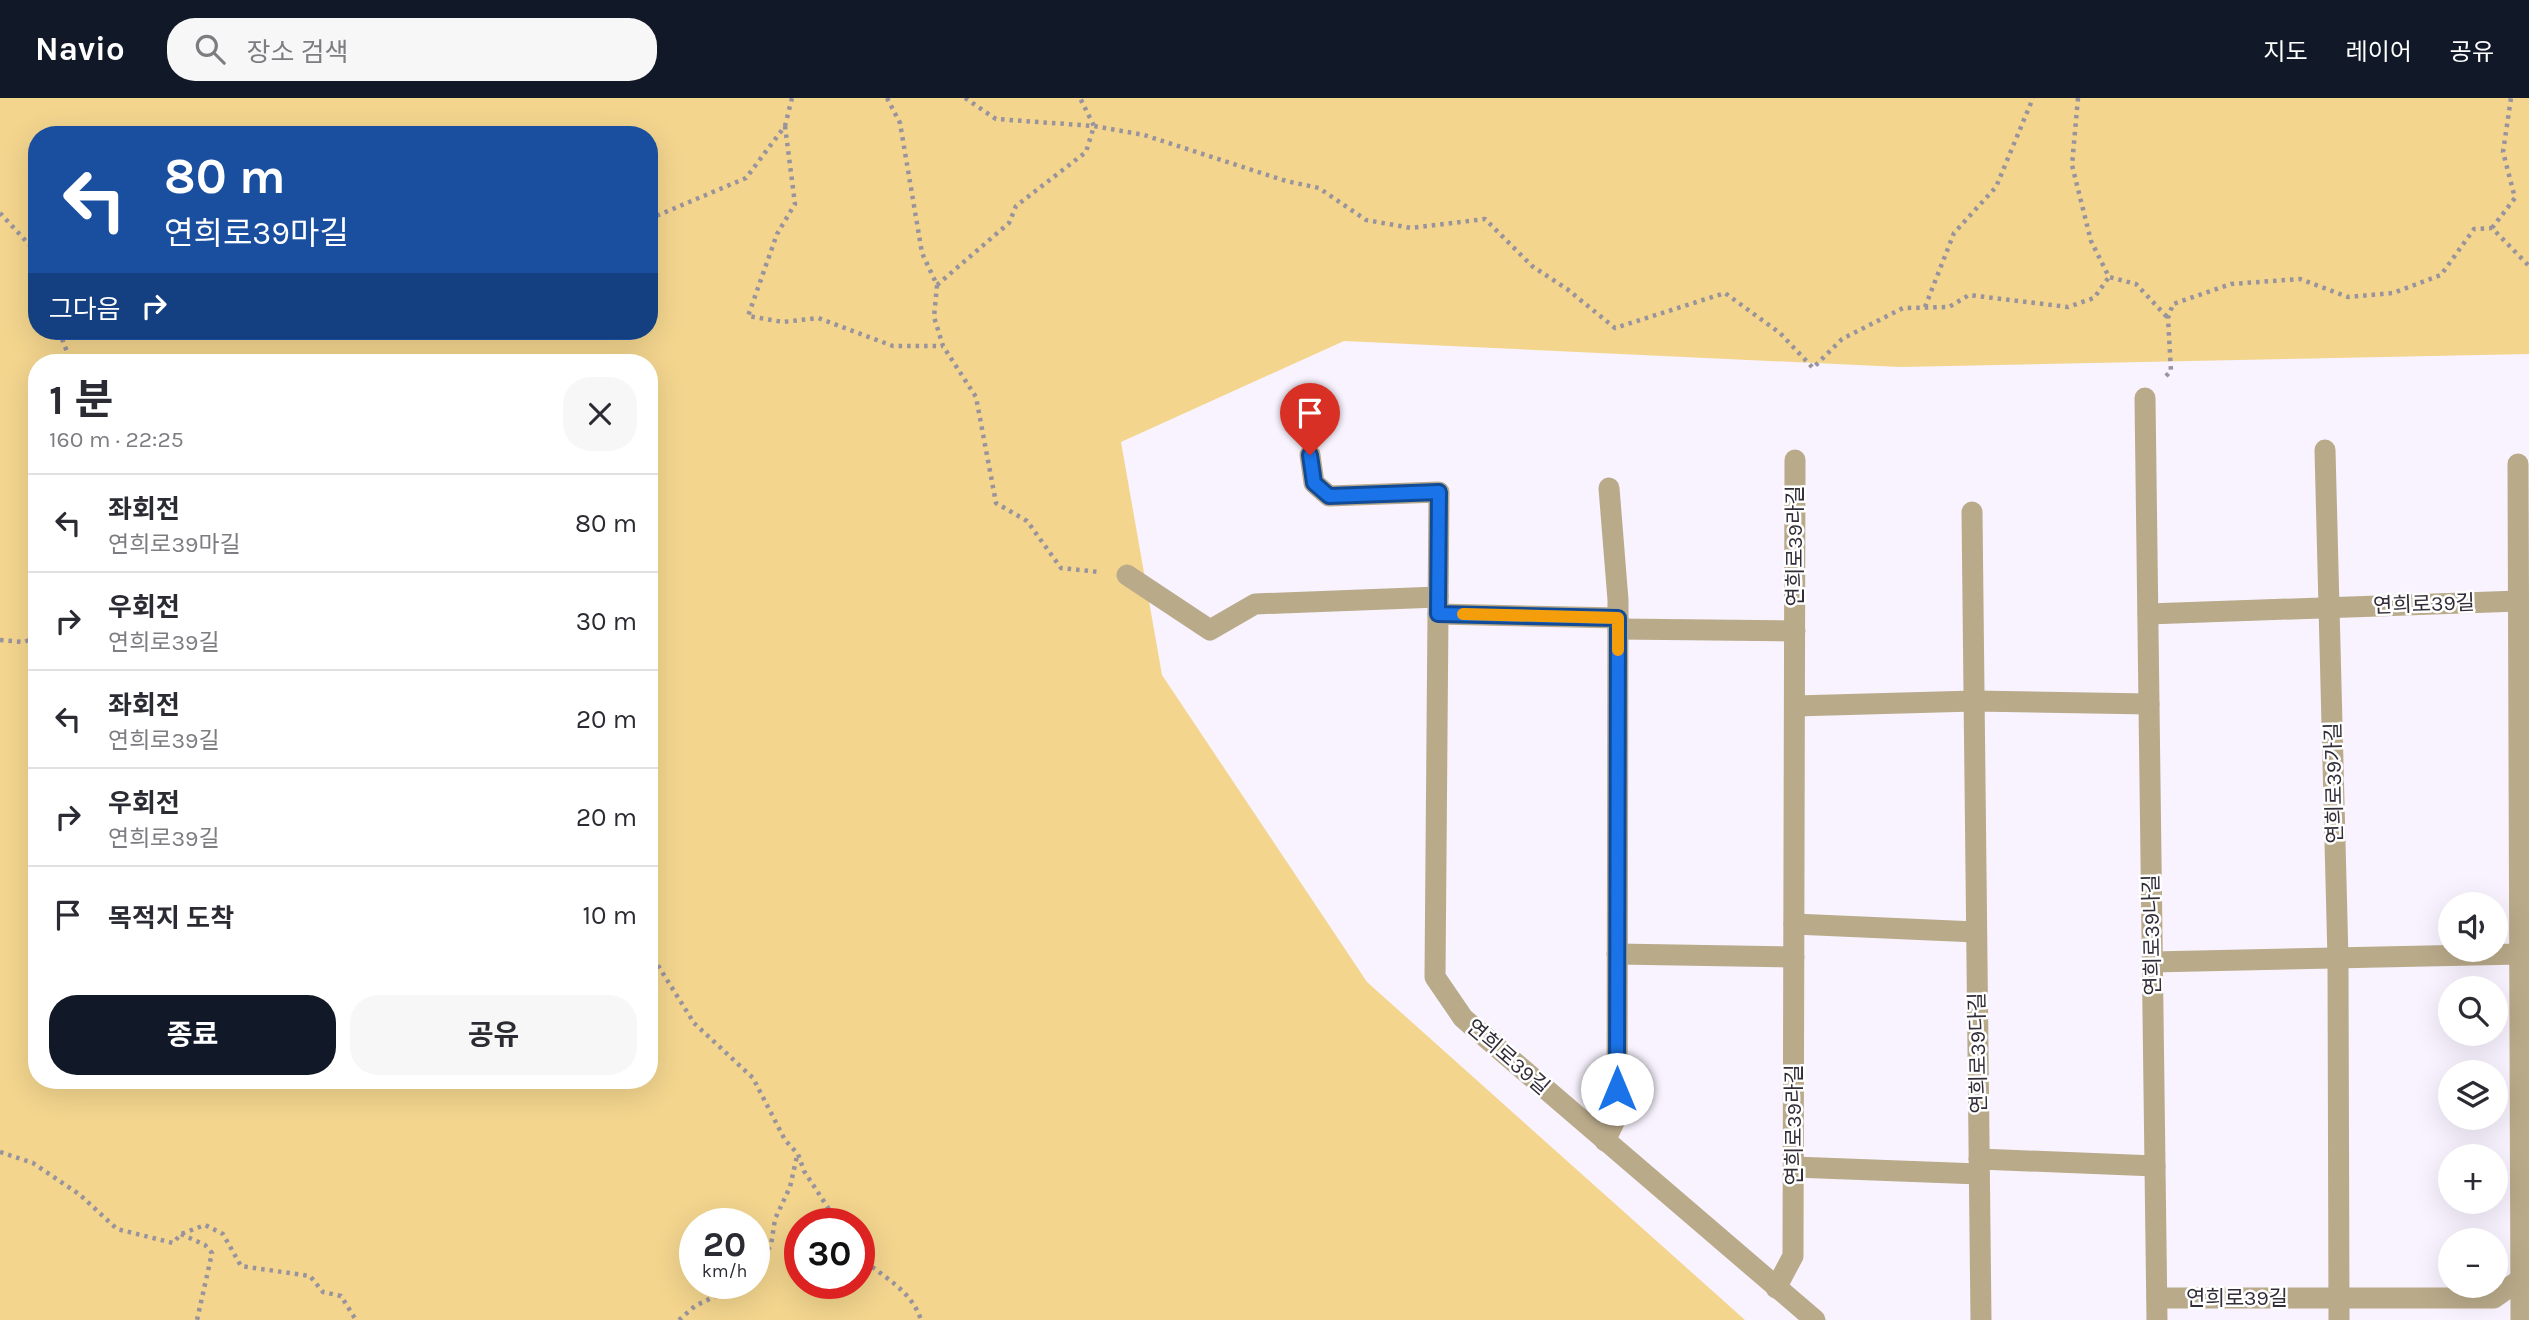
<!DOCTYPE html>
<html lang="ko">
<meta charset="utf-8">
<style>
:root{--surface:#fff;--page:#f7f7f7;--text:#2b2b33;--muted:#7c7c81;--line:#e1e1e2;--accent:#111827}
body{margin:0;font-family:Karla,"Noto Sans KR",sans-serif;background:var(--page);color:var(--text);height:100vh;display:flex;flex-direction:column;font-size:26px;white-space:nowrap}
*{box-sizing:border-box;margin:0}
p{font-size:23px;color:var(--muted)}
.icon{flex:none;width:38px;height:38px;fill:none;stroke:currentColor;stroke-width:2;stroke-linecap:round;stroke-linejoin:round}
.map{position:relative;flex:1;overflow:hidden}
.panel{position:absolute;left:28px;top:256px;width:630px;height:735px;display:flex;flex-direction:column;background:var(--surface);border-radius:28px;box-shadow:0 7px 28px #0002}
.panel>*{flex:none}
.banner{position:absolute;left:28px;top:28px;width:630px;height:214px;border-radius:28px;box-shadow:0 7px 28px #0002;background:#1a4fa0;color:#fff;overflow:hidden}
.tools{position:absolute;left:2438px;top:794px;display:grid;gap:14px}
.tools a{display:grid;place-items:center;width:70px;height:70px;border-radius:50%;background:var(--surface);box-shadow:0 7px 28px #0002;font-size:35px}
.speed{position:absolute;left:679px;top:1110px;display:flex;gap:14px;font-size:35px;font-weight:700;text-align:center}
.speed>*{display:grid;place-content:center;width:91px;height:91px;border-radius:50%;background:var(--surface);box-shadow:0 7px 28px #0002;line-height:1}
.speed small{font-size:18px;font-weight:400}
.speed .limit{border:10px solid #d22;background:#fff;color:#111}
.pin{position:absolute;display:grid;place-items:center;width:60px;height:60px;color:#fff;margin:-72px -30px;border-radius:50% 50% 50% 0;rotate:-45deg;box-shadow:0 0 7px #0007}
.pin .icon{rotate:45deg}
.me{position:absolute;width:77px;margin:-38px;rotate:0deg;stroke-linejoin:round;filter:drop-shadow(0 0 5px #0008)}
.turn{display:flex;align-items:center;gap:24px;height:147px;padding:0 21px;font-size:32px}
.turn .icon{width:91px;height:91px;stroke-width:2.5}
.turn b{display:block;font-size:49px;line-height:60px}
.then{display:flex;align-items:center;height:66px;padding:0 21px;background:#0003;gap:14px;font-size:26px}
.round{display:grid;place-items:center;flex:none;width:74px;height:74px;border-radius:28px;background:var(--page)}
.head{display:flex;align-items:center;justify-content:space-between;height:119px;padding:0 21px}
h1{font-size:42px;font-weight:700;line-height:52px}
.button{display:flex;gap:14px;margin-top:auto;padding:14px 21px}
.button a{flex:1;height:80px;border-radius:28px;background:var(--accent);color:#fff;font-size:28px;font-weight:700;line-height:80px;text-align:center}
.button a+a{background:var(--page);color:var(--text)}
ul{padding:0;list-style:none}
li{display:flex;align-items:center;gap:21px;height:98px;padding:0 21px;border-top:2px solid var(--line)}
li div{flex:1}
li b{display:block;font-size:26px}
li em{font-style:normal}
header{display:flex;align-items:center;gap:42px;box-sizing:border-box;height:98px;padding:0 35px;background:var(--accent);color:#fff}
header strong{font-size:33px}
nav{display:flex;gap:38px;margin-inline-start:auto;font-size:24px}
.search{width:490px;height:63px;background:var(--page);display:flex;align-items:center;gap:18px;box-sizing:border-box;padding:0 24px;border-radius:28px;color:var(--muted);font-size:26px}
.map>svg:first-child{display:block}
.green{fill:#f3d58e;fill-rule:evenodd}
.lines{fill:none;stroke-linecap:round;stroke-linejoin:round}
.path{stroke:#98939d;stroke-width:4.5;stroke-dasharray:3.5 5;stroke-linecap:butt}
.street{stroke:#b9aa8a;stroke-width:21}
.route-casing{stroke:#114b97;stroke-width:18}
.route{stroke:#1a73e8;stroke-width:12}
.slow{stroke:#f59e0b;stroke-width:12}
.labels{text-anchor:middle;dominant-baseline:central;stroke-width:5;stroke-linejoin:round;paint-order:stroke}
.street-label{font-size:21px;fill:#322d37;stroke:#fff}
</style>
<header>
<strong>Navio</strong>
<div class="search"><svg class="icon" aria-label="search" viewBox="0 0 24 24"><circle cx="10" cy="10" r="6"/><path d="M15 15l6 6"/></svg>장소 검색</div>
<nav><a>지도</a><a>레이어</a><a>공유</a></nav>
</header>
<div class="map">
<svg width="2529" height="1222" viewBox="0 0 2529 1222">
<rect width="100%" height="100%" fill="#f8f3fe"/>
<path class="green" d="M0,0H2529V256L1900,269L1344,243L1121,344L1162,577L1367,884L1745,1222H0ZM37,37H649V233H37ZM37,264H649V982H37ZM695,1125H754V1185H695ZM800,1125H859V1185H800Z"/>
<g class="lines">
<g class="path">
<polyline points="887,0 900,25 922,155 937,187 934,219 943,248 976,299 996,405 1027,423 1061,470 1099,474"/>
<polyline points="965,0 996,21 1094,28 1144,37 1286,83 1319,90 1366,122 1411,130 1485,121 1532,168 1567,191 1615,230 1725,195 1780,235 1813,270 1842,241 1903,210 1949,209 1969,197 2068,209 2094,200 2109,179"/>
<polyline points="2078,0 2072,67 2091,143 2109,179 2136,186 2168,220"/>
<polyline points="785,28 795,106 777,136 748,218 783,224 818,220 893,248 943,248"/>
<polyline points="0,115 37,155"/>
<polyline points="649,121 746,80 785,28 792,0"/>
<polyline points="2492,130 2515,100 2503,54 2511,0"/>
<polyline points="937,187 1009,125 1016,108 1086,54 1094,28 1080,0"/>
<polyline points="1925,209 1954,135 1996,89 2033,0"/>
<polyline points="59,233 71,264"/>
<polyline points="2166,278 2171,273 2168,220 2173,206 2231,186 2300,181 2348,199 2393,195 2441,177 2474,131 2492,130 2529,168"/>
<polyline points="0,542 24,544 37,539"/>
<polyline points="649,853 694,925 753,980 785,1042 798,1056 804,1073 838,1125"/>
<polyline points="0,1054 33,1065 79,1096 117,1131 173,1145 181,1136 205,1127 223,1136 241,1168 310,1178 323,1194 341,1198 356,1222"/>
<polyline points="181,1136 205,1147 212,1155 197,1222"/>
<path d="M859,1158C882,1179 911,1191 921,1222"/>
<polyline points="754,1173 771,1147 775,1121 790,1089 797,1058"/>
<polyline points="679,1222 695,1208 742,1185"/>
</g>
<g class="street">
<polyline points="2145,300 2157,1222"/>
<polyline points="2325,352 2338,861 2339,1222"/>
<polyline points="1310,357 1314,385 1329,398 1439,394 1435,879 1463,920 1815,1222"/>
<polyline points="2518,366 2521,1222"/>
<polyline points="1972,414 1981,1222"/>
<polyline points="1127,477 1210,532 1255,506 1438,499"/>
<polyline points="1438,516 1618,520"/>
<polyline points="2148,516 2519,503"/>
<polyline points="1618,531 1795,533"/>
<polyline points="1795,608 1974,603 2149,606"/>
<polyline points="1794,826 1976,834"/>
<polyline points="1617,856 1794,859"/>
<polyline points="2152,864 2520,856"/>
<polyline points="1605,1043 1617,1018 1618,502 1609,390"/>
<polyline points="1979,1061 2155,1068"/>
<polyline points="1794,1069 1979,1076"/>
<polyline points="1776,1190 1793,1158 1795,362"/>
<polyline points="2157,1200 2494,1200 2521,1181 2529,1181"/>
</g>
</g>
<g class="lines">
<defs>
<polyline id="route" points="1310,357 1314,385 1329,398 1439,394 1438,516 1618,520 1617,991"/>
</defs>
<use href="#route" class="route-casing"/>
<use href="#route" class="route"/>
<polyline class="slow" points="1463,516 1618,520 1618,552"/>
</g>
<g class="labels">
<g class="street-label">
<text transform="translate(1795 448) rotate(-90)">연희로39라길</text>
<text transform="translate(2424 506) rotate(-2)">연희로39길</text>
<text transform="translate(2334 685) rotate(-91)">연희로39가길</text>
<text transform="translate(2152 837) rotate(-91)">연희로39나길</text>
<text transform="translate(1978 955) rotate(-91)">연희로39다길</text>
<text transform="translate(1508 959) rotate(41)">연희로39길</text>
<text transform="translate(1794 1027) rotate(-90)">연희로39라길</text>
<text x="2237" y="1200">연희로39길</text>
</g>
</g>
</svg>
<div class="tools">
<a><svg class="icon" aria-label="sound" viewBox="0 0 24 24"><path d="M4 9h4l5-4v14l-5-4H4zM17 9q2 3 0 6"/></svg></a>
<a><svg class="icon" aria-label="search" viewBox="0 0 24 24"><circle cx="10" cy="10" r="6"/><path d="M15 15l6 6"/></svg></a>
<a><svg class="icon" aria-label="layers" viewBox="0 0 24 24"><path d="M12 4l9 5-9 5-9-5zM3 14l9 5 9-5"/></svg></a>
<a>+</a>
<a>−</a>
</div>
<div class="speed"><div>20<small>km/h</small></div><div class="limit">30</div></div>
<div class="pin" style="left:1310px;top:357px;background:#d93025"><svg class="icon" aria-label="arrive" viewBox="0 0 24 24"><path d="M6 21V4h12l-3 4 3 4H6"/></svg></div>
<svg class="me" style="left:1617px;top:991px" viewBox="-20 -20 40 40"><circle r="19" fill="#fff"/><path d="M0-13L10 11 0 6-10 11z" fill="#1a73e8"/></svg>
<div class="banner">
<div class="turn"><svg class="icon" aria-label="left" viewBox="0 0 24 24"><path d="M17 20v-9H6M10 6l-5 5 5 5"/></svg><div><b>80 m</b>연희로39마길</div></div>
<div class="then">그다음<svg class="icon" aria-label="right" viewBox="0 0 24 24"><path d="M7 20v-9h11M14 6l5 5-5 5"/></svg></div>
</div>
<section class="panel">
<div class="head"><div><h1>1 분</h1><p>160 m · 22:25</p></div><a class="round"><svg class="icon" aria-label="close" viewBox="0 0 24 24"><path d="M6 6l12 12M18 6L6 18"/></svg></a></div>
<ul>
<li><svg class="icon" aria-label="left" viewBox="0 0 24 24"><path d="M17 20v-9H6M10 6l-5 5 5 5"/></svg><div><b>좌회전</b><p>연희로39마길</p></div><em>80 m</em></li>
<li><svg class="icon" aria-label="right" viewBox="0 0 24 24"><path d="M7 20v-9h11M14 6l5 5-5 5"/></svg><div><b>우회전</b><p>연희로39길</p></div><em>30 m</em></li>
<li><svg class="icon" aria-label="left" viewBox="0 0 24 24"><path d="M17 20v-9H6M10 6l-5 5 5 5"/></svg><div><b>좌회전</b><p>연희로39길</p></div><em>20 m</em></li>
<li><svg class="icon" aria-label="right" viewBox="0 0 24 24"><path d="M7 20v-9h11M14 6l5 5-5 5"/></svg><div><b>우회전</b><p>연희로39길</p></div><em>20 m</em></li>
<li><svg class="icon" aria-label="arrive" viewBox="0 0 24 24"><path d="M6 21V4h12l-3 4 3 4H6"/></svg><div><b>목적지 도착</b></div><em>10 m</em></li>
</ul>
<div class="button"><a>종료</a><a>공유</a></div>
</section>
</div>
